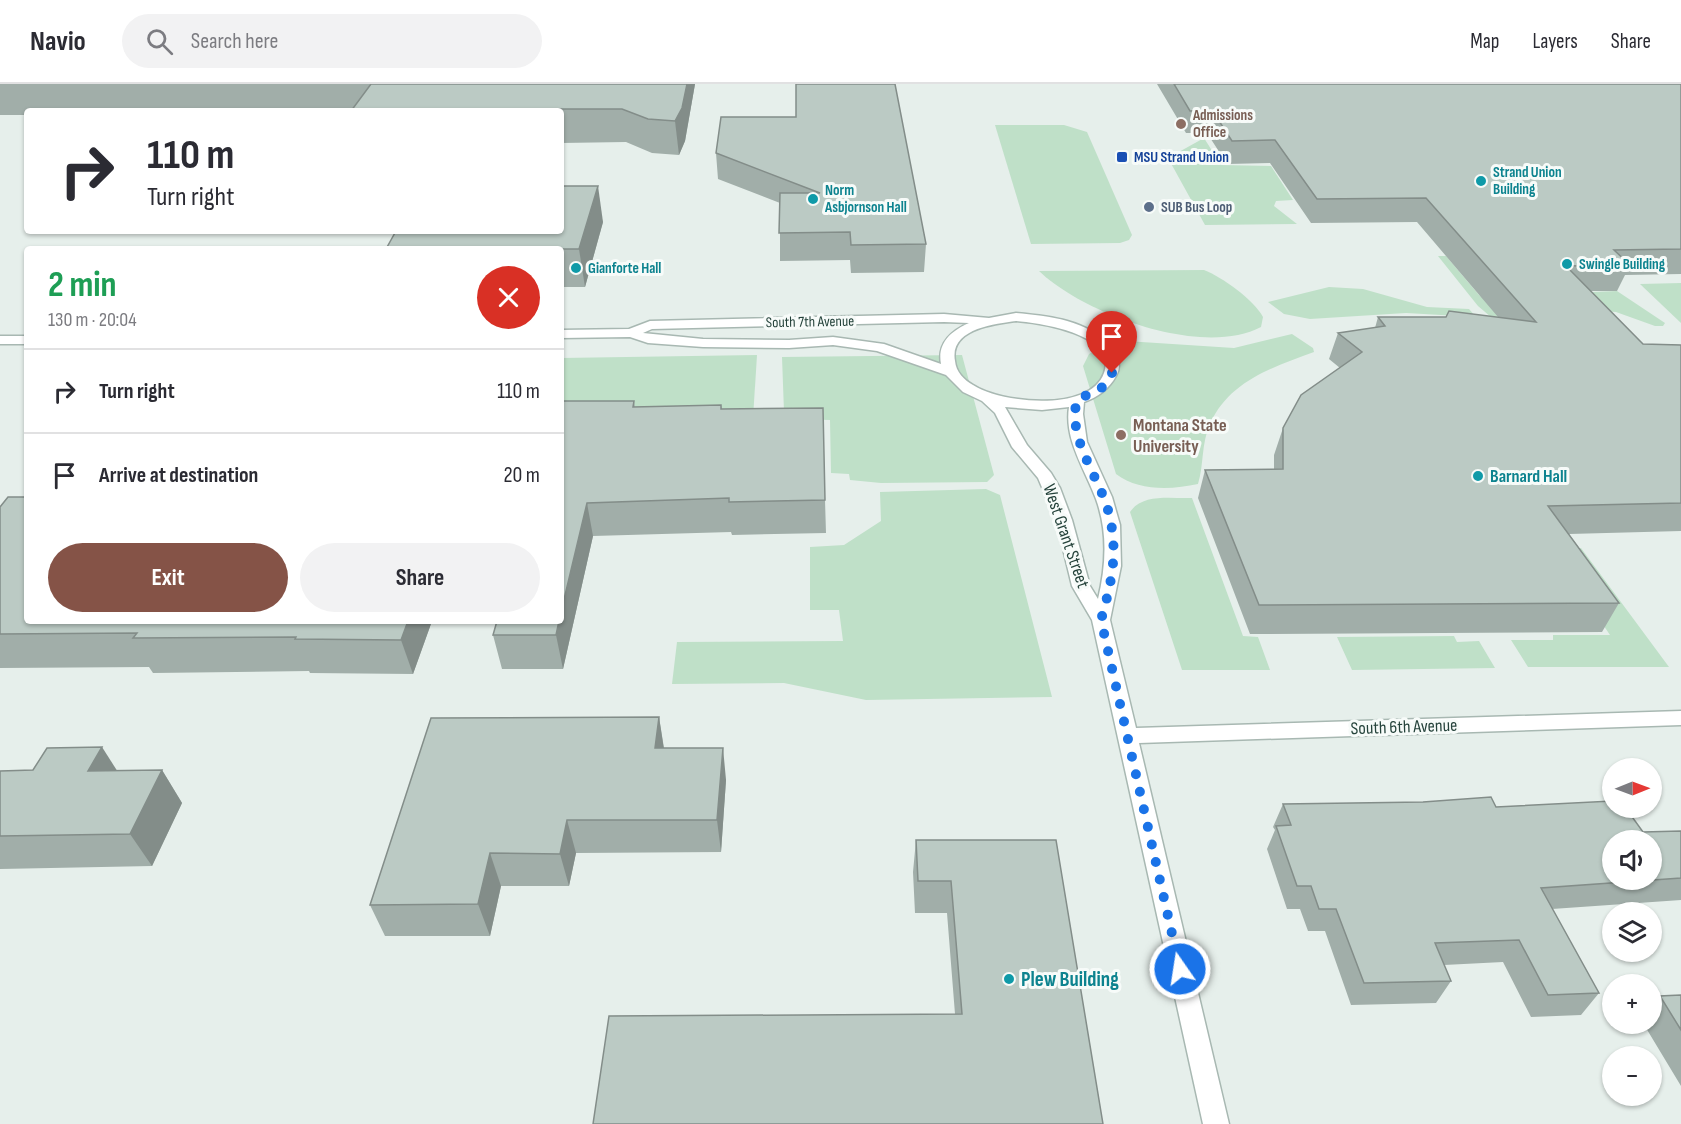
<!DOCTYPE html>
<meta charset="utf-8">
<style>
:root{--surface:#fff;--page:#f2f2f3;--text:#2b2b33;--muted:#7c7c81;--line:#e1e1e2;--accent:#855347}
body{margin:0;font-family:"Sofia Sans Condensed",sans-serif;background:var(--page);color:var(--text);height:100vh;display:flex;flex-direction:column;font-size:22px;white-space:nowrap}
*{box-sizing:border-box;margin:0}
p{font-size:20px;color:var(--muted)}
.icon{flex:none;width:33px;height:33px;fill:none;stroke:currentColor;stroke-width:2;stroke-linecap:round;stroke-linejoin:round}
.map{position:relative;flex:1;overflow:hidden}
.sheet{position:absolute;left:24px;top:162px;width:540px;height:378px;display:flex;flex-direction:column;background:var(--surface);border-radius:6px;box-shadow:0 2px 4px #0004}
.sheet>*{flex:none}
.banner{position:absolute;left:24px;top:24px;width:540px;height:126px;border-radius:6px;box-shadow:0 2px 4px #0004;background:#fff;color:var(--text);overflow:hidden}
.needle{width:39px;rotate:89deg}
.tools{position:absolute;left:1602px;top:674px;display:grid;gap:12px}
.tools a{display:grid;place-items:center;width:60px;height:60px;border-radius:50%;background:var(--surface);box-shadow:0 2px 4px #0004;font-size:30px}
.pin{position:absolute;display:grid;place-items:center;width:51px;height:51px;color:#fff;margin:-62px -26px;border-radius:50% 50% 50% 0;rotate:-45deg;box-shadow:0 0 6px #0007}
.pin .icon{rotate:45deg}
.me{position:absolute;width:66px;margin:-33px;rotate:347deg;stroke-linejoin:round;filter:drop-shadow(0 0 4px #0008)}
.turn{display:flex;align-items:center;gap:21px;height:126px;padding:0 24px;font-size:27px}
.turn .icon{width:78px;height:78px;stroke-width:2.5}
.turn b{display:block;font-size:42px;line-height:51px}
.round{display:grid;place-items:center;flex:none;width:63px;height:63px;border-radius:32px;background:var(--page)}
.overview{display:flex;align-items:center;justify-content:space-between;height:102px;padding:0 24px}
h1{font-size:36px;font-weight:700;line-height:45px;color:#1e9e55}
.primary-button{display:flex;gap:12px;margin-top:auto;padding:12px 24px}
.primary-button a{flex:1;height:69px;border-radius:36px;background:var(--accent);color:#fff;font-size:24px;font-weight:700;line-height:69px;text-align:center}
.primary-button a+a{background:var(--page);color:var(--text)}
ul{padding:0;list-style:none}
li{display:flex;align-items:center;gap:18px;height:84px;padding:0 24px;border-top:2px solid var(--line)}
li div{flex:1}
li b{display:block;font-size:22px}
li em{font-style:normal}
header{display:flex;align-items:center;gap:36px;box-sizing:border-box;height:84px;padding:0 30px;background:var(--surface);border-bottom:2px solid var(--line)}
header strong{font-size:28px}
nav{display:flex;gap:33px;margin-inline-start:auto;font-size:21px}
.search{width:420px;height:54px;background:var(--page);display:flex;align-items:center;gap:15px;box-sizing:border-box;padding:0 21px;border-radius:33px;color:var(--muted);font-size:22px}
.map>svg:first-child{display:block}
.green{fill:#bfe0c8}
.lines{fill:none;stroke-linecap:round;stroke-linejoin:round}
.street-casing{stroke:#a8b8b2;stroke-width:3}
.street{fill:#fff;fill-rule:evenodd}
.wall{fill:#a1aea9}
.shaded-wall{fill:#838d89}
.building{fill:#bbcac4;stroke:#838d89;stroke-width:1.5;fill-rule:evenodd}
.route{stroke:#1a73e8;stroke-width:10;stroke-dasharray:0 18}
.education-dot{fill:#8d6e63;stroke:#f7fbf9;stroke-width:2}
.transit-dot{fill:#1a4fb4;stroke:#f7fbf9;stroke-width:2}
.culture-dot{fill:#0f9aa8;stroke:#f7fbf9;stroke-width:2}
.service-dot{fill:#5c6f8a;stroke:#f7fbf9;stroke-width:2}
.labels{text-anchor:middle;dominant-baseline:central;stroke-width:6;stroke-linejoin:round;paint-order:stroke}
.far-education-label{font-size:15px;font-weight:bold;fill:#785e54;stroke:#f7fbf9;text-anchor:start}
.far-transit-label{font-size:15px;font-weight:bold;fill:#164399;stroke:#f7fbf9;text-anchor:start}
.far-culture-label{font-size:15px;font-weight:bold;fill:#0d838f;stroke:#f7fbf9;text-anchor:start}
.far-service-label{font-size:15px;font-weight:bold;fill:#4e5e75;stroke:#f7fbf9;text-anchor:start}
.far-street-label{font-size:15px;fill:#24423a;stroke:#f7fbf9}
.education-label{font-size:18px;font-weight:bold;fill:#785e54;stroke:#f7fbf9;text-anchor:start}
.culture-label{font-size:18px;font-weight:bold;fill:#0d838f;stroke:#f7fbf9;text-anchor:start}
.street-label{font-size:18px;fill:#24423a;stroke:#f7fbf9}
.near-culture-label{font-size:21px;font-weight:bold;fill:#0d838f;stroke:#f7fbf9;text-anchor:start}
</style>
<header>
<strong>Navio</strong>
<div class="search"><svg class="icon" aria-label="search" viewBox="0 0 24 24"><circle cx="10" cy="10" r="6"/><path d="M15 15l6 6"/></svg>Search here</div>
<nav><a>Map</a><a>Layers</a><a>Share</a></nav>
</header>
<div class="map">
<svg width="1681" height="1040" viewBox="0 0 1681 1040">
<rect width="100%" height="100%" fill="#e6efeb"/>
<g class="green">
<polygon points="995,41 1064,41 1087,48 1132,151 1129,156 1120,159 1031,160"/>
<polygon points="1204,54 1221,81 1271,82 1293,116 1276,117 1274,122 1297,140 1205,141 1168,74"/>
<polygon points="1438,172 1446,172 1479,211 1511,235 1491,233 1478,222"/>
<path d="M1204,186C1222,193 1254,216 1263,233L1261,243C1202,274 1084,230 1039,187Z"/>
<polygon points="1681,199 1681,239 1640,200"/>
<polygon points="1329,203 1363,205 1427,223 1469,225 1476,233 1406,229 1310,235 1284,230 1268,218"/>
<polygon points="1617,207 1665,239 1663,242 1655,242 1616,228 1588,226 1519,211"/>
<path d="M1292,250L1313,264L1314,268C1273,283 1229,297 1210,340C1201,360 1204,381 1198,400C1171,406 1138,407 1116,390L1083,282L1089,270L1105,261L1126,257L1234,264Z"/>
<polygon points="757,271 753,334 561,335 561,274"/>
<polygon points="962,271 994,391 987,398 881,399 850,396 849,390 831,389 830,336 792,335 784,328 782,273"/>
<polygon points="986,405 1000,411 1052,613 866,616 784,599 672,600 677,558 843,557 839,526 810,526 810,463 844,461 881,437 880,408"/>
<path d="M1192,414L1243,552L1258,553L1270,586H1182L1130,428C1143,409 1171,415 1192,414Z"/>
<polygon points="1581,464 1669,583 1528,583 1511,556 1553,556 1553,551 1610,551 1552,465"/>
<polygon points="1454,552 1457,558 1479,557 1495,584 1352,586 1337,553"/>
</g>
<g class="lines">
<defs>
<g id="street">
<path d="M1016,229C1049,232 1088,236 1111,263C1118,271 1122,282 1116,292C1109,305 1098,313 1084,318L1083,330L1087,358L1112,413L1120,441L1121,482L1110,536L1136,644L1681,627V641L1139,659L1229,1040H1203L1092,536L1072,502L1056,436L1038,394L1012,363L995,329L982,317L963,308L946,291L877,267L833,261L789,264L703,263L648,259L630,253L561,254V246L629,245L650,237L944,230L989,234ZM1016,237C1040,239 1118,250 1104,289C1090,329 1000,319 973,301C964,296 956,288 955,277C949,245 994,240 1016,237ZM944,238L969,239C951,247 937,259 941,280L884,260L833,253L789,256L703,255L643,249L652,245ZM1005,323L1042,326L1069,323C1064,356 1085,385 1096,415C1108,448 1106,482 1098,515L1090,502L1072,436L1060,404L1051,389L1027,361Z"/>
<rect x="0" y="252" width="27" height="8"/>
</g>
</defs>
<use href="#street" class="street-casing"/>
<use href="#street" class="street"/>
</g>
<g class="wall">
<polygon points="0,0 695,0 685,57 679,71 652,69 626,58 561,59 561,27 27,27 27,31 0,31"/>
<polygon points="1157,0 1681,0 1681,190 1625,191 1617,207 1591,207 1643,260 1681,261 1681,447 1569,450 1619,519 1602,548 1250,550 1198,414 1205,386 1274,385 1274,371 1283,344 1340,284 1329,275 1338,249 1375,244 1378,233 1498,233 1417,138 1311,139 1270,79 1227,80 1207,49 1186,49"/>
<polygon points="721,33 926,160 924,188 851,189 850,176 780,177 780,119 718,95 716,69"/>
<polygon points="603,138 585,203 561,203 561,165"/>
<polygon points="561,317 634,317 635,323 721,321 722,325 825,416 826,449 732,451 731,448 593,452 563,585 502,585 493,551 561,537"/>
<polygon points="0,423 27,537 432,537 413,590 310,589 309,587 153,589 149,583 0,584"/>
<polygon points="659,633 664,664 726,696 721,768 576,769 569,802 501,802 490,852 385,852 370,821"/>
<polygon points="162,686 182,719 152,782 0,785 0,687"/>
<polygon points="1283,720 1496,723 1643,748 1681,747 1681,816 1552,825 1599,909 1581,931 1531,933 1503,878 1444,881 1451,897 1436,919 1351,921 1325,847 1308,847 1300,825 1287,825 1267,765 1275,746 1273,743"/>
<polygon points="916,756 1056,756 1103,1040 955,930 947,829 915,829 913,788"/>
<polygon points="1681,911 1681,1002 1643,939 1652,939 1652,922 1660,912"/>
</g>
<g class="shaded-wall">
<polygon points="687,0 695,0 685,57 679,71 675,37"/>
<polygon points="598,102 603,138 585,203 579,165"/>
<polygon points="587,419 593,452 563,585 556,551 559,537 561,537 561,528"/>
<polygon points="408,537 432,537 413,590 401,556"/>
<polygon points="659,633 664,666 655,664"/>
<polygon points="102,663 123,696 88,687"/>
<polygon points="723,664 726,696 721,768 717,736"/>
<polygon points="162,686 182,719 152,782 130,750"/>
<polygon points="567,736 576,769 569,802 560,770"/>
<polygon points="490,769 501,802 490,852 478,820"/>
</g>
<g class="building">
<polygon points="371,0 687,0 682,24 675,37 648,35 622,25 551,25 550,27 351,27"/>
<polygon points="796,0 895,0 926,160 851,161 850,148 779,149 780,109 820,109 716,69 721,33 796,33"/>
<polygon points="1174,0 1681,0 1681,165 1614,166 1630,181 1566,182 1643,260 1681,261 1681,419 1548,422 1619,519 1259,521 1205,386 1283,385 1283,344 1301,311 1362,268 1338,249 1385,242 1378,233 1446,233 1449,227 1536,238 1426,114 1317,115 1275,56 1232,57 1212,26 1190,27"/>
<polygon points="561,102 598,102 579,165 386,165 396,147 561,147"/>
<polygon points="561,317 634,317 633,323 721,321 721,325 823,324 825,416 729,418 729,414 587,419 561,528"/>
<polygon points="8,413 27,413 27,537 408,537 401,556 295,555 296,553 133,554 137,549 0,550 0,423"/>
<polygon points="497,537 559,537 556,551 493,551"/>
<polygon points="659,633 655,664 723,664 717,736 567,736 560,770 490,769 478,820 370,821 431,634"/>
<polygon points="102,663 88,687 162,686 130,750 0,752 0,687 33,686 47,664"/>
<path d="M1491,713L1496,723L1612,717V723H1625L1643,748L1681,747V794L1541,804L1599,909L1548,911L1519,856L1435,859L1451,897L1364,899L1336,825H1319L1311,802H1297L1276,742L1291,741L1283,720L1423,718ZM1612,756H1652V795H1612Z"/>
<polygon points="916,756 1056,756 1103,1040 593,1040 609,932 962,930 951,797 918,797"/>
<polygon points="1681,911 1681,946 1660,912"/>
</g>
<g class="lines">
<path class="route" d="M1112,289L1103,303L1077,316C1067,354 1098,391 1108,426C1119,467 1112,497 1101,536L1180,885"/>
</g>
<g class="education-dot">
<circle cx="1181" cy="40" r="6"/>
<circle cx="1121" cy="351" r="6"/>
</g>
<rect class="transit-dot" x="1116" y="67" width="12" height="12" rx="3"/>
<g class="culture-dot">
<circle cx="1481" cy="97" r="6"/>
<circle cx="813" cy="115" r="6"/>
<circle cx="1567" cy="180" r="6"/>
<circle cx="576" cy="184" r="6"/>
<circle cx="1478" cy="392" r="6"/>
<circle cx="1009" cy="895" r="6"/>
</g>
<circle class="service-dot" cx="1149" cy="123" r="6"/>
<g class="labels">
<g class="far-education-label">
<text x="1193" y="31">Admissions<tspan x="1193" dy="17">Office</tspan></text>
</g>
<g class="far-transit-label">
<text x="1134" y="73">MSU Strand Union</text>
</g>
<g class="far-culture-label">
<text x="1493" y="88">Strand Union<tspan x="1493" dy="17">Building</tspan></text>
<text x="825" y="106">Norm<tspan x="825" dy="17">Asbjornson Hall</tspan></text>
<text x="1579" y="180">Swingle Building</text>
<text x="588" y="184">Gianforte Hall</text>
</g>
<g class="far-service-label">
<text x="1161" y="123">SUB Bus Loop</text>
</g>
<g class="far-street-label">
<text transform="translate(810 238) rotate(-1)">South 7th Avenue</text>
</g>
<g class="education-label">
<text x="1133" y="341">Montana State<tspan x="1133" dy="21">University</tspan></text>
</g>
<g class="culture-label">
<text x="1490" y="392">Barnard Hall</text>
</g>
<g class="street-label">
<text transform="translate(1066 452) rotate(71)">West Grant Street</text>
<text transform="translate(1404 643) rotate(-2)">South 6th Avenue</text>
</g>
<g class="near-culture-label">
<text x="1021" y="895">Plew Building</text>
</g>
</g>
</svg>
<div class="tools">
<a><svg class="needle" viewBox="-14 -14 28 28"><path d="M0-13l5 13h-10z" fill="#e53935"/><path d="M0 13l5-13h-10z" fill="#7c7c81"/></svg></a>
<a><svg class="icon" aria-label="sound" viewBox="0 0 24 24"><path d="M4 9h4l5-4v14l-5-4H4zM17 9q2 3 0 6"/></svg></a>
<a><svg class="icon" aria-label="layers" viewBox="0 0 24 24"><path d="M12 4l9 5-9 5-9-5zM3 14l9 5 9-5"/></svg></a>
<a>+</a>
<a>−</a>
</div>
<div class="pin" style="left:1112px;top:289px;background:#d93025"><svg class="icon" aria-label="arrive" viewBox="0 0 24 24"><path d="M6 21V4h12l-3 4 3 4H6"/></svg></div>
<svg class="me" style="left:1180px;top:885px" viewBox="-20 -20 40 40"><circle r="17" fill="#1a73e8" stroke="#fff" stroke-width="3"/><path d="M0-11L8 9 0 5-8 9z" fill="#fff"/></svg>
<div class="banner">
<div class="turn"><svg class="icon" aria-label="right" viewBox="0 0 24 24"><path d="M7 20v-9h11M14 6l5 5-5 5"/></svg><div><b>110 m</b>Turn right</div></div>
</div>
<section class="sheet">
<div class="overview"><div><h1>2 min</h1><p>130 m · 20:04</p></div><a class="round" style="background:#d93025;color:#fff"><svg class="icon" aria-label="close" viewBox="0 0 24 24"><path d="M6 6l12 12M18 6L6 18"/></svg></a></div>
<ul>
<li><svg class="icon" aria-label="right" viewBox="0 0 24 24"><path d="M7 20v-9h11M14 6l5 5-5 5"/></svg><div><b>Turn right</b></div><em>110 m</em></li>
<li><svg class="icon" aria-label="arrive" viewBox="0 0 24 24"><path d="M6 21V4h12l-3 4 3 4H6"/></svg><div><b>Arrive at destination</b></div><em>20 m</em></li>
</ul>
<div class="primary-button"><a>Exit</a><a>Share</a></div>
</section>
</div>
